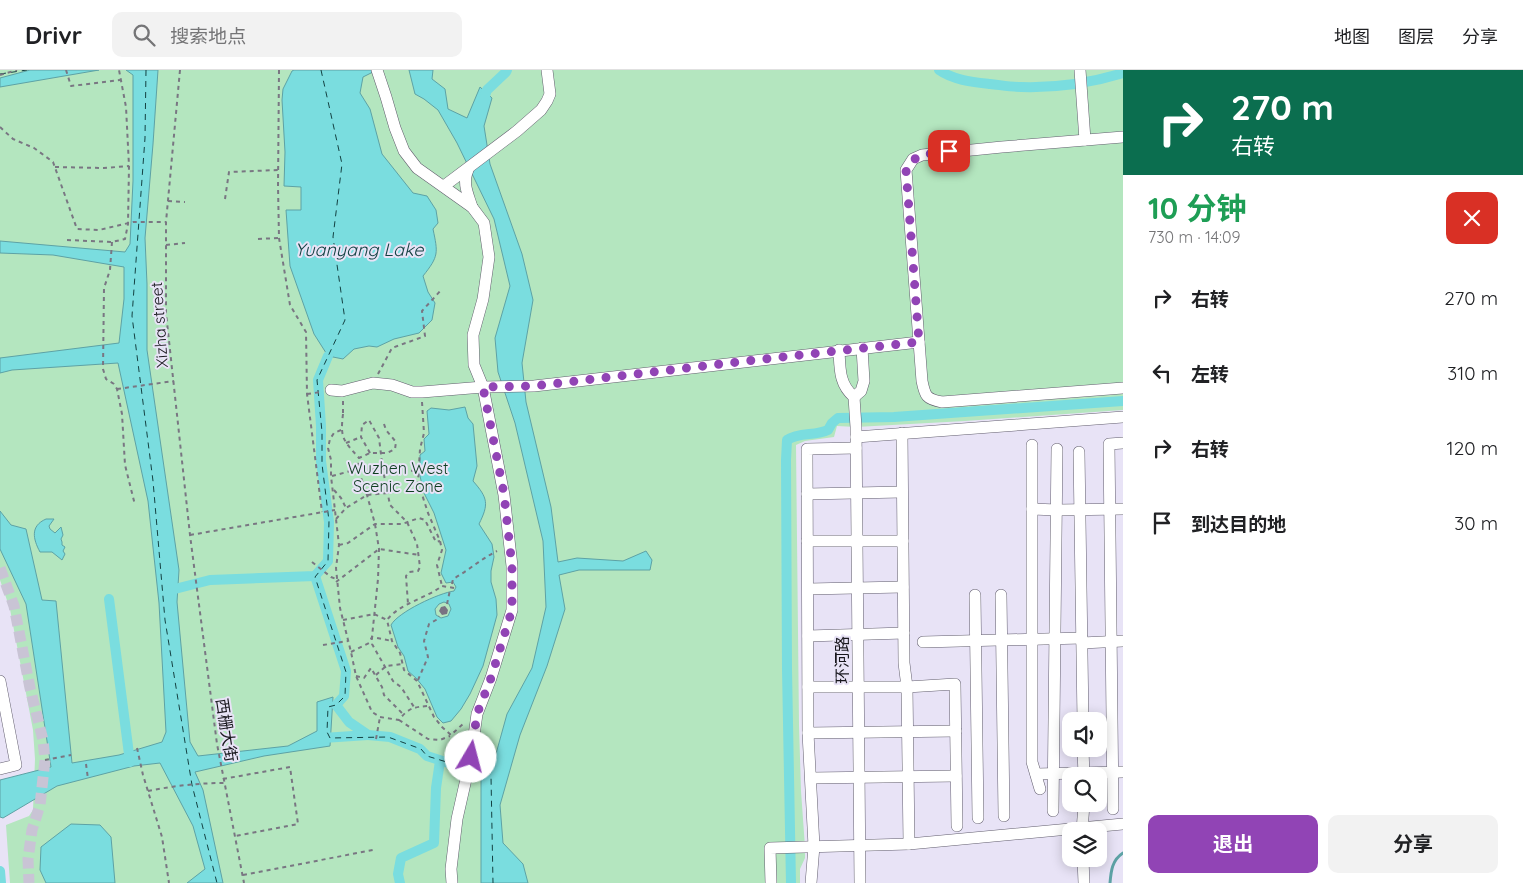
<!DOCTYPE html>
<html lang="zh">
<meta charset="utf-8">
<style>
:root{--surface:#fff;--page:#f2f2f2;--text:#202124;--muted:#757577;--line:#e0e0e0;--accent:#9144b5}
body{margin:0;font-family:Quicksand,"Noto Sans SC",sans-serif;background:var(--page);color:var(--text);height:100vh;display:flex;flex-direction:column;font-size:19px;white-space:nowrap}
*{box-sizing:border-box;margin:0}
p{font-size:16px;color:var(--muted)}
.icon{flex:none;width:28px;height:28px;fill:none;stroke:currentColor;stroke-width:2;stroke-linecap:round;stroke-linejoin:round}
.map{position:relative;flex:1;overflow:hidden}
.drawer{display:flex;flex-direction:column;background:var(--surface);width:400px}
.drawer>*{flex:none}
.hud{background:#0b6e4f;color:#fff;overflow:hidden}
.fabs{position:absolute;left:1062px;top:642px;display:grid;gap:10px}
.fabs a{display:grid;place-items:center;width:45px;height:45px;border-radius:10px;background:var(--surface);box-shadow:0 2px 12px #0003;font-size:25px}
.pin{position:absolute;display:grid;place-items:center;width:42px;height:42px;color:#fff;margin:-21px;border-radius:10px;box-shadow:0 2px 8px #0006}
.me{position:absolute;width:55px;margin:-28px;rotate:8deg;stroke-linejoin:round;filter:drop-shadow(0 0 4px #0008)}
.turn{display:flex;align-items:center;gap:18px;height:105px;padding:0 25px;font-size:22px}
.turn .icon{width:65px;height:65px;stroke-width:2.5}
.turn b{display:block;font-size:35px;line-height:42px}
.round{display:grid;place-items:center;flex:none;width:52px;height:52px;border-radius:10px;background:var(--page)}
.head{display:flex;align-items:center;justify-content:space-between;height:85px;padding:0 25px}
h1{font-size:30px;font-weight:700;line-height:38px;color:#1e9e55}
.action{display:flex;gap:10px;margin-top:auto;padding:10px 25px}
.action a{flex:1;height:58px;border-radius:10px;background:var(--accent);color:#fff;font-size:20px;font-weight:700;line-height:58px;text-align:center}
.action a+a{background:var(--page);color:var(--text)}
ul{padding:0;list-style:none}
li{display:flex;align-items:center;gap:15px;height:75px;padding:0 25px}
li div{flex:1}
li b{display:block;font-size:19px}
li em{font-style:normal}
header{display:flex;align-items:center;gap:30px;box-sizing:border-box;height:70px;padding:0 25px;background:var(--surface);border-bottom:1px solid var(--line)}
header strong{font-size:24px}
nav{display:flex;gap:28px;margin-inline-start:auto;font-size:18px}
.search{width:350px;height:45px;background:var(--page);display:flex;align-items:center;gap:12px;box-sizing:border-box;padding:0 18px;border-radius:10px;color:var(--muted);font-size:19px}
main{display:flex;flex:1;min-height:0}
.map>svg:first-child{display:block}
.green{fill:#b4e6bf}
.water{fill:#7adddf;stroke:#5da2a5;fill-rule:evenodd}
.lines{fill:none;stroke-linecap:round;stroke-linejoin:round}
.stream{stroke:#5da2a5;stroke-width:3}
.canal{stroke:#7adddf;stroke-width:10}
.ferry{stroke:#134142;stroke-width:1;stroke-dasharray:6 5;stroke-linecap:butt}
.building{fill:#797282}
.minor-tunnel{stroke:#c9c4d5;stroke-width:11;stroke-dasharray:11 5.5;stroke-linecap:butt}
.minor-casing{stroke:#625e6e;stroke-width:12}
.path{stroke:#797682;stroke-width:2;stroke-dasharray:4 4;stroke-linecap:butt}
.minor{stroke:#fff;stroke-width:11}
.route{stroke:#9144b5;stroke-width:9;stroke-dasharray:0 16.2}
.labels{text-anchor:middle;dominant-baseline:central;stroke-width:4;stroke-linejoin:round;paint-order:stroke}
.street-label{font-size:16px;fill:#18171d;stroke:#e8e3f6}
.park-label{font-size:16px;fill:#0e3e20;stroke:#e8e3f6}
.water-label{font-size:18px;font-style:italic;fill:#134142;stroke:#e8e3f6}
</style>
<header>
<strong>Drivr</strong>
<div class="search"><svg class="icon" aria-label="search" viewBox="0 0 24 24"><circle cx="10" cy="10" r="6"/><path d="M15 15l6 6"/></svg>搜索地点</div>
<nav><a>地图</a><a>图层</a><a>分享</a></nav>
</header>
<main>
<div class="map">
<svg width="1123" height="813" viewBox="0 0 1123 813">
<rect width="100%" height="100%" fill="#e8e3f6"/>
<polygon class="green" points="0,0 1123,0 1123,340 965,351 856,357 837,356 834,367 805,371 796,375 799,655 801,721 805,777 805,788 800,799 800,813 10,813 6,755 29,746 33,740 35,689 33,660 10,539 0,510"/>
<g class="water">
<polygon points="30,0 99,0 0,17 0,8"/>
<polygon points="126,0 158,0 153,74 145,168 147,214 147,280 179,500 177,532 190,672 198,686 288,676 317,661 317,632 333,627 330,676 264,686 195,702 203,720 223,813 187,813 205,799 193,756 160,693 134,696 57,716 3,748 0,747 0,710 51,697 26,534 0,479 0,441 11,455 26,459 42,530 56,531 72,693 119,685 162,672 166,662 159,533 148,431 118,293 12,300 0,303 0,288 119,273 124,229 124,197 53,185 0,183 0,171 125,182 130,174 133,111 133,5"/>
<path d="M294,0H377L363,7L360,23L370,39L382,84L413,123L427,126L436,140L438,153L433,159C438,183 439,186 423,206L428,222L435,233L432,250L419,263L394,269L377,277L369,276L354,279L343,289L328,286L314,264L290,196L286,140H301V117L284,116L285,82L282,30L283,19L292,1Z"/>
<polygon points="409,0 433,0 432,9 445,19 448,39 467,48 480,17 492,28 484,56 490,94 522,184 533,230 522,293 526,332 551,437 558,492 577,488 623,491 646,481 652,490 650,500 579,500 559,505 565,539 547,596 520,665 500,735 503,773 523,794 528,813 481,813 481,707 494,691 507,644 532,598 546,537 543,471 515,353 498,302 495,268 510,216 494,149 457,73 438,40 424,29 415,24"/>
<path d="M465,337L468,348L473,354L477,396L473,411C488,428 489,434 479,454L492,474L494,487L491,501V512L496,529L497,545L483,596L470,624L461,639L451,651L443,653L437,647L425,619L416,608L408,601L404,586L398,577L391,555C398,542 439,523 454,521L456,517L453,512L446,513L441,503L446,480L434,443L424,423L420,406V385L425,381L424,369L429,364L427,341L431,338L449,340ZM444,532L449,534L451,539L448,546L441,548L436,545L435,539L439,534Z"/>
<path d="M46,449H54L49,456L50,459L55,463L61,457L63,465L61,469L62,472V475L65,477L63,481L65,484L62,490L52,482H40C33,469 30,456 46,449Z"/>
<polygon points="71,754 100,755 111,767 115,813 46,813 40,800 41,777"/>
</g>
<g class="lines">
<path class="stream" d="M1110,813C1111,801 1112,790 1123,783"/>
<g class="canal">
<path d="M939,0C953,10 973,12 990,14C1000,15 1010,17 1021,17C1054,18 1091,13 1123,3"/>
<polyline points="482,35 487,20 506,2 507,0"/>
<polyline points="315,506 346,601 344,626 336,635 349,652 368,665 390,667 420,679 427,686 455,695 493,701"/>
<polyline points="167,521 210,510 315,506 328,491 329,452 321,391 321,356 318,310 328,286"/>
<polyline points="109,529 130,692"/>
<polyline points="317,670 323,668 368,665"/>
<polyline points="0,801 1,813"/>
<polyline points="400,813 398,804 401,788 434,773 436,718 440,691"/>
<path d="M791,813L787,599L786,390L787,370C799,362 815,366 828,360L832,353L838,348L894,347L1123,331"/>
</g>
<g class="ferry">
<polyline points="146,0 145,68 132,246 153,411 165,550 192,715 217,813"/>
<polyline points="321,0 342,94 333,167 345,250 317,310 322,362 322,394 329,451 328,491 315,507 346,602 345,626 336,635 328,637 327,662 330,668 388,667 421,679 427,686 463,697"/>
<polyline points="0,4 27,0"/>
<polyline points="475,699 487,700 491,706 493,813"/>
</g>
</g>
<polygon class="building" points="445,536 448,540 447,544 442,545 439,541 441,537"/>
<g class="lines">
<polyline class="minor-tunnel" points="0,498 14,536 30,618 43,670 45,690 40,735 32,760 28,789 29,813"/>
<defs>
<g id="minor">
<polyline points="377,0 386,27 395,58 404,81 417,98 472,137 484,153 489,187 483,229 473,265 474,295 483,317 504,425 512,496 512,540 491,608 477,644 471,687 457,749 451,799 452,813"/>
<polyline points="1080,0 1085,70"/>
<path d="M1123,67L1002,77L922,85L913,89L906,100L922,311C925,326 926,329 942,332L1123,318"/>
<path d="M468,100C462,113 468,124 472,137"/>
<polyline points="444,116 517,61 541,40 547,31 550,24 547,0"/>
<path d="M839,280C840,299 839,314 854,327L856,357L860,813"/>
<polyline points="331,320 342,321 373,313 392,315 412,322 422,322 483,317 534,316 919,272"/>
<polyline points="854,327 861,321 864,311 862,278"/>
<polyline points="902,363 904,593 907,617 909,774"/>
<polyline points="856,367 1123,347"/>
<polyline points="1032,375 1032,692 1040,719"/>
<polyline points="1079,382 1083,651"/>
<polyline points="807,424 902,422"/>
<polyline points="1032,439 1057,440 1123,439"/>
<polyline points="807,471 903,471"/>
<polyline points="808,519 903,517"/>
<polyline points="975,525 978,748"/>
<polyline points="1001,525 1004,746"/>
<polyline points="808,566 904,563"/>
<polyline points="923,572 1082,568"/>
<polyline points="1082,573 1123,571"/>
<polyline points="0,611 16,695 0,699"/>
<polyline points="808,617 907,617 955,614 957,756"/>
<polyline points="808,663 956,661"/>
<polyline points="1083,679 1084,706"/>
<polyline points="1036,704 1123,702"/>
<polyline points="811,708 956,706"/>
<polyline points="1113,739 1109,374 1123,373"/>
<polyline points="1053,741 1057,379"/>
<polyline points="1082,761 1084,734"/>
<polyline points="1083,789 1084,813"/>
<polyline points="771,813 770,778 909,774 1123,754"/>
<polyline points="811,813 814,776 808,663 807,379 856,378"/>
</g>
</defs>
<use href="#minor" class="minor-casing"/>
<g class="path">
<polyline points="66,0 71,16 120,10"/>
<polyline points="180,0 166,152 166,243 190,465 217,674 244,813"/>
<polyline points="279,0 278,116 279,168 290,235 306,262 307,324 322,442"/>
<polyline points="0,5 17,0"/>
<polyline points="0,57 13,69 34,78 53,92 77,159 99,160 133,152 166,152"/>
<polyline points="55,97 104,98 129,96"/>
<polyline points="225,129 229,102 278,100"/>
<polyline points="168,131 185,132"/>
<polyline points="258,169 278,168"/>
<polyline points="67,170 112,172 125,169 128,154 129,96 126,37 119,0"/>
<polyline points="112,172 110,200 104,218 103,299 106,309 114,314 117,319 122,344 125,395 135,435"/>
<polyline points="166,175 185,173"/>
<polyline points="378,304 392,278 425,266 422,241 442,219"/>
<polyline points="117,319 174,311"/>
<polyline points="307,324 321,322"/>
<polyline points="343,331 343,344"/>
<polyline points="422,332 424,363 420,379 418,412 428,443 440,471 442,480 437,495 442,516"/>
<path d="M343,344C340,368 343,370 359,388"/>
<polyline points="384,354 386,360 396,372 395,379 387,383 370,383 359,388 358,399 367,425 375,454 379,479 378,509 372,567 372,574 393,611 401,617 414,637"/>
<path d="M341,360L334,363L330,369L328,378L331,390V406L339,475L336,498L340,538L351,582L356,606L372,642L380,647L399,650C408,638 414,637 428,636"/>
<polyline points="346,373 361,367"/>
<polyline points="370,383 361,367 362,355 369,350 379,368 383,400 390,435 407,452 417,474 420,497 418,501 409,502 406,506 408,534"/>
<polyline points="332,406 358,399 419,401"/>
<polyline points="334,420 341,428 346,438"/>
<polyline points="336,449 346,438 367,425 388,423"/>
<polyline points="190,465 335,440"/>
<polyline points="339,475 348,473 375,454 402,454 419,448 425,450 436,472 440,471"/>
<polyline points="312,492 331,507 336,509"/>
<polyline points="336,512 379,479 419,485"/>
<path d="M452,514L453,509C469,500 481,489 497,481"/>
<path d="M454,518L442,516C425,529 400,533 387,550L392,571L400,583L404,600L417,611L434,647L442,657L451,665L465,652"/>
<polyline points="447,534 450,520"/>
<polyline points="343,550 374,544 387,550"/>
<polyline points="323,575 348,571"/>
<polyline points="351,582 369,573 372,567 392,571"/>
<polyline points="376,605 386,596 402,594"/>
<polyline points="356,606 364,608 371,598 382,617 384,625 403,644"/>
<polyline points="418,610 428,587 424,571 429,554 436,550 439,546"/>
<polyline points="399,650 428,669 440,670 450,666"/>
<polyline points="376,669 380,647"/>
<polyline points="137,678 143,705 162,767 169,813"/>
<polyline points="45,690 71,685"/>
<polyline points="86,694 88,709"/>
<polyline points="223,709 290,697 298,754 235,766"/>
<path d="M148,721C173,716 198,713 224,713"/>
<polyline points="243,805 373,780"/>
</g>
<use href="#minor" class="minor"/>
</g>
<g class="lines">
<polyline class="route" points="471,687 477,644 491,608 512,540 512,496 504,424 483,317 534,316 755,290 919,272 906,100 913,90 922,85 949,81"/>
</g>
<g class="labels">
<g class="street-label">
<text transform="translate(159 255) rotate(-94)">Xizha street</text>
<text transform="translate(842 590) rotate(-90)">环河路</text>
<text transform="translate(227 660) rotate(81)">西栅大街</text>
</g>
<g class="park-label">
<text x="398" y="398">Wuzhen West<tspan x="398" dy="18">Scenic Zone</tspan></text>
</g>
<g class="water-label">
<text x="359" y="179">Yuanyang Lake</text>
</g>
</g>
</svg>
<div class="fabs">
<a><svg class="icon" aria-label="sound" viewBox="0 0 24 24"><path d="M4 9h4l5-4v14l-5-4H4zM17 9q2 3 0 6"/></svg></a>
<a><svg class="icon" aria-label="search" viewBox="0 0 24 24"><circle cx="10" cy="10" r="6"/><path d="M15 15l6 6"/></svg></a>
<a><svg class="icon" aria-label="layers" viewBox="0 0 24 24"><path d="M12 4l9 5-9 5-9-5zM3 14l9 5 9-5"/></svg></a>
</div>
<div class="pin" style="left:949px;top:81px;background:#d93025"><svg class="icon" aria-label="arrive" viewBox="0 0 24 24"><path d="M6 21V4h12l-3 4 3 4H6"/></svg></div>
<svg class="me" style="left:471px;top:687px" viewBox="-20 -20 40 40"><circle r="19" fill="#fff"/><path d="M0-13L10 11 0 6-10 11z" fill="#9144b5"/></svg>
</div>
<section class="drawer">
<div class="hud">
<div class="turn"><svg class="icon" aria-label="right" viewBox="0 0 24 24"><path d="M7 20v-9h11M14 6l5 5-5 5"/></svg><div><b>270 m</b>右转</div></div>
</div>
<div class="head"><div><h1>10 分钟</h1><p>730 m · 14:09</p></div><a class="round" style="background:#d93025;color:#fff"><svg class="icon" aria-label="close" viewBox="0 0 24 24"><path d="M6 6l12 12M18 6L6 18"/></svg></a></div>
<ul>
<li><svg class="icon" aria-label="right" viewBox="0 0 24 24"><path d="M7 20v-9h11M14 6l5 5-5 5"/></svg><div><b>右转</b></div><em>270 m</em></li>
<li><svg class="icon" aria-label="left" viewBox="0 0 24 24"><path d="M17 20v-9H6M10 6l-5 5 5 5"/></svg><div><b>左转</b></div><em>310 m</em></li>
<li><svg class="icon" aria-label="right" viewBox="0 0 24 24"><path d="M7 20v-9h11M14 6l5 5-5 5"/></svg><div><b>右转</b></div><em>120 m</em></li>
<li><svg class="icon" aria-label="arrive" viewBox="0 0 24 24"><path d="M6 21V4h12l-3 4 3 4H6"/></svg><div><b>到达目的地</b></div><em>30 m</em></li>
</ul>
<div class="action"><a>退出</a><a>分享</a></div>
</section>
</main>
